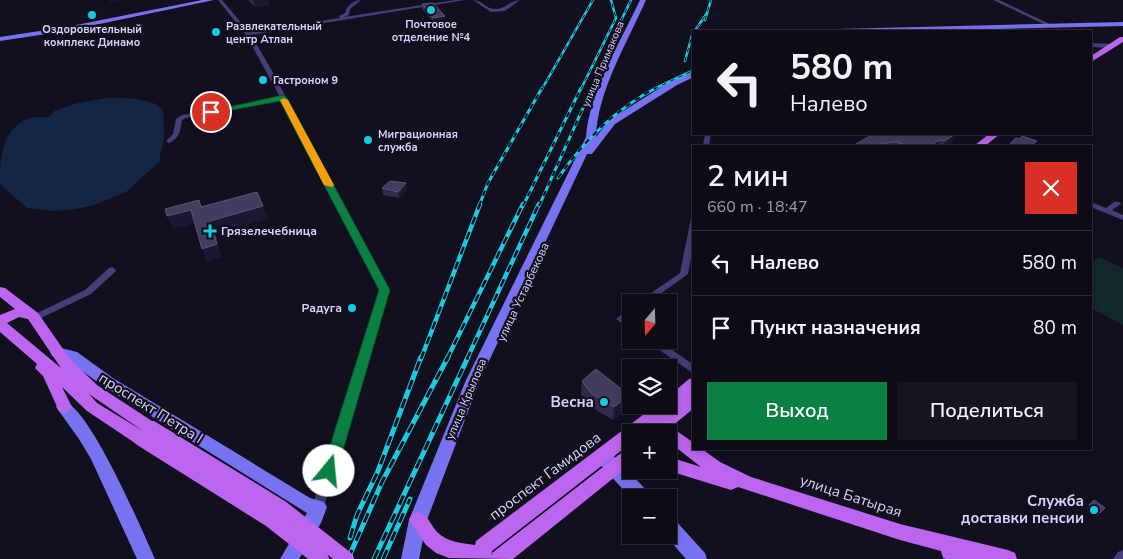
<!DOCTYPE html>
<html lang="ru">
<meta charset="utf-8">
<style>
:root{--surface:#0e0b17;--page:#171420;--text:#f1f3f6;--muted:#9b9ba1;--line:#2e2b36;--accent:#0b8043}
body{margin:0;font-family:"Nunito Sans",sans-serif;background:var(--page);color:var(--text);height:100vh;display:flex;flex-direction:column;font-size:19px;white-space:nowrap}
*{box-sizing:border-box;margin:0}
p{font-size:16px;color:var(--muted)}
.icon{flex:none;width:28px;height:28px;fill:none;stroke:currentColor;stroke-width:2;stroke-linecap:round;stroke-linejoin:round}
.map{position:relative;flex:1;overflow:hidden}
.drawer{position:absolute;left:692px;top:145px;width:400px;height:305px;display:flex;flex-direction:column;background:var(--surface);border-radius:0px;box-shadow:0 2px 8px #0003,0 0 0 1px var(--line)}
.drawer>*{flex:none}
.guide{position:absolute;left:692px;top:30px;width:400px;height:105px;border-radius:0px;box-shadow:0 2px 8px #0003,0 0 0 1px var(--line);background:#0e0b17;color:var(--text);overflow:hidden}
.needle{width:32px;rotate:199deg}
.tools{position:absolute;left:622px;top:294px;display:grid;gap:10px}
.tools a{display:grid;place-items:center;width:55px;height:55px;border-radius:0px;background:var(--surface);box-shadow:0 2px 8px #0003,0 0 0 1px var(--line);font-size:25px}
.pin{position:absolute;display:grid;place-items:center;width:42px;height:42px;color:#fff;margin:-21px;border:2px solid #fff;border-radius:50%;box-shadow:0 1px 5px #0007}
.me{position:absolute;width:55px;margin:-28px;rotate:17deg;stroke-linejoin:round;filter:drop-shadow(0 0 4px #0008)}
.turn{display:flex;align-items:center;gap:18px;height:105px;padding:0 15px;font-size:22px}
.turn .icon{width:65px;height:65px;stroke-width:2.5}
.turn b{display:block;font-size:35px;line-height:42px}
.round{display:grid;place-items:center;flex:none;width:52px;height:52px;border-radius:0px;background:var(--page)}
.headline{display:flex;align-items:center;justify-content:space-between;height:85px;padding:0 15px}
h1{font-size:30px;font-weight:600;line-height:38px}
.primary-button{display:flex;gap:10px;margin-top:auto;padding:10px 15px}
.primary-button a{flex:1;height:58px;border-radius:0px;background:var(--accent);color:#fff;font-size:20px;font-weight:600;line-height:58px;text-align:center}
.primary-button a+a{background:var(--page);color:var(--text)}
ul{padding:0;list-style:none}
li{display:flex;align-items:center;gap:15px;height:65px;padding:0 15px;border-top:1px solid var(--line)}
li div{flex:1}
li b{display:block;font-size:19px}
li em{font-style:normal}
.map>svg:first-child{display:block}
.green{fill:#132828}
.water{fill:#142644}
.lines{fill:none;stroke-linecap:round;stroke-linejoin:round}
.street{fill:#423f79;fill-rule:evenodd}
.secondary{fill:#7773f0;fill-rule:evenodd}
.primary{fill:#bc65ee;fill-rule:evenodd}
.rail-far3-casing{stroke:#18cbe0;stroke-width:2.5}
.rail-far2-casing{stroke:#18cbe0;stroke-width:3}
.rail-far1-casing{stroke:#18cbe0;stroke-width:4.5}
.rail-casing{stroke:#18cbe0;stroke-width:5}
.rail-far3{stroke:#120f1f;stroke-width:1;stroke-dasharray:4.5;stroke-linecap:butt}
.rail-far2{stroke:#120f1f;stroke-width:2;stroke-dasharray:5.5;stroke-linecap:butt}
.rail-far1{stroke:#120f1f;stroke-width:2.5;stroke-dasharray:8;stroke-linecap:butt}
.rail{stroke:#120f1f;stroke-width:3;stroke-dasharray:10;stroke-linecap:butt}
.primary-bridge{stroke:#bc65ee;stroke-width:16}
.wall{fill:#312a4b}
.shaded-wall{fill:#1d1732}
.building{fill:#423c5e;stroke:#5a5376}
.route{fill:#0b8043;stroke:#07532c}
.slow{fill:#f59e0b}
.poi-dot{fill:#18cbe0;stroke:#120f1f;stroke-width:2}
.labels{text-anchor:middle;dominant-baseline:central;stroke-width:4.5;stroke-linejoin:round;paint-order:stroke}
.far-poi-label{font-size:11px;font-weight:bold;fill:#d7d2fa;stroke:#120f1f;text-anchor:start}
.far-street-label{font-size:11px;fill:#d7d2fa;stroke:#120f1f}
.poi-label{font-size:12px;font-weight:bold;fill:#d7d2fa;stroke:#120f1f;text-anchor:start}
.street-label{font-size:12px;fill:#d7d2fa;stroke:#120f1f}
.near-poi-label{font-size:15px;font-weight:bold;fill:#d7d2fa;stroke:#120f1f;text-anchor:end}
.near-street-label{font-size:15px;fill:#d7d2fa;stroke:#120f1f}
</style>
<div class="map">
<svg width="1123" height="559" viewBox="0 0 1123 559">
<rect width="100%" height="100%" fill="#120f1f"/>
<polygon class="green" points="1099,257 1123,268 1123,325 1091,308 1091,263"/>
<path class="water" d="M106,98C119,98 156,97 163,111C164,114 164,134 164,138C164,147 159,152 160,161L126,192L94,205L76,209L54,211L27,208L0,184C0,159 1,128 30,118C37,116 44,119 52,115L54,111L78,103Z"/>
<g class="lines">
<g class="street">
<path d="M218,0H222L249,32L340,18L339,16L345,13C346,6 354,0 361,0L350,9L349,15L344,17L455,0H465L251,35L271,69L388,290L324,507L322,511L318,512L314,511L312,507L380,290L281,100L186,118L182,120C180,131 180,138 169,143L166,141L173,134L176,119L182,115L280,97L246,35Z"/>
<path d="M473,0C482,0 486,9 494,9C505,10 510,0 520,0L505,11L491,12Z"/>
<polygon points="993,0 999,0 1056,27 1052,28"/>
<polygon points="1091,43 1112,44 1115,46 1112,48 1091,47"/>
<polygon points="705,134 711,134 709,146 703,146"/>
<polygon points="1091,202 1106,208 1114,202 1120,202 1121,204 1112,210 1123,215 1123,220 1091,207"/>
<polygon points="691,218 694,218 694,243 688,274 649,302 640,302 641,300 680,273"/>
<polygon points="112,267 116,270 115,272 91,294 37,320 31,320 29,318 31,316 85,290 109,268"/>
<polygon points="631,308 631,316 627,319 631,322 631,329 628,328 616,319 628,309"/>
<polygon points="646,340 658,340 694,365 694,374 648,342"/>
<polygon points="1123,550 1123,559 1113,559 1118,552"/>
</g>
<g class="secondary">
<polygon points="202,0 214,0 66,31 0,41 0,37 66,27"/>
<path d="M640,0H646C628,41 597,92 596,137L609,120L671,81L694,72V77L677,85L615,124L592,154H587L480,380L427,520L419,559H401L409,520L466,380L586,137C589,92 621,41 640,0Z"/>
<polygon points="1123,22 1123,26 912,31 834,31 837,29"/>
<polygon points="57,347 77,352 113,378 310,498 324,502 327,507 321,523 299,559 280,559 307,513 103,386 67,360 52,356 50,352 52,348"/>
<path d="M64,401C91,410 142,530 155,559H137L91,459L79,439L56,407L59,403Z"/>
<polygon points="602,448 608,450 649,493 651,498 631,498 596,460 594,455 596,450"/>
<polygon points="669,518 675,520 705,553 707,559 686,559 665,535 669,535"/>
</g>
<g class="primary">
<polygon points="1120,37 1123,37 1123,42 1091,62 1091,56"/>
<polygon points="989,134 1000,134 985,146 974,146"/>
<path d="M0,287L5,288L38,313L70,359L97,385L158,425L160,429L158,433L152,435L147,434L149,438L147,443L141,444L135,443L87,411L62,387L72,407L69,411L64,413L59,411L43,376L35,368L37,364L0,332V315L15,309L0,297ZM19,317L28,319L61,368L7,323ZM89,394L143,431L97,403Z"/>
<path d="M694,378V392L691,394L694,393V408L671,427L694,443V449H702L720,462L751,477L900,524L1008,550L1015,553L1017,559H946L943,558L941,551L900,540L738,487L731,490L666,470H669V457L701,467L669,442V432H646L647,429L644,432H631V443L492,551L491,556L492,553L625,450L631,448V464L513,559L449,558L436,553L426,545L409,520L412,514L418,512C429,516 430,524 437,532C447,542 461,543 475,545L476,541L656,405H669V396L689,379Z"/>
</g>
<defs>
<g id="rail-far3">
<polyline points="705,20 711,0"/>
<polyline points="617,29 631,0"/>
<polyline points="685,61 692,35 707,13"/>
<polyline points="542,89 593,0"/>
<polyline points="581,89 616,18 611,0"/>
<polyline points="591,89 610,45"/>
<polyline points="654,89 694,70"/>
</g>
<g id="rail-far2">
<path d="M558,178C584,141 615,109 656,88"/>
<polyline points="479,206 488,183 542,88"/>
<polyline points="523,206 581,88"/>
<polyline points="539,206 592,88"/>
</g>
<g id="rail-far1">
<polyline points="421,359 480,204"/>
<polyline points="447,359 523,204"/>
<polyline points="467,359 539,204"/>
</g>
<g id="rail">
<polyline points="350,538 357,515 378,471 421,357"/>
<polyline points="348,559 382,482 448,357"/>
<polyline points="374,559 468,357"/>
<polyline points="383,559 410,499"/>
</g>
</defs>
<use href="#rail-far3" class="rail-far3-casing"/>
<use href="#rail-far2" class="rail-far2-casing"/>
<use href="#rail-far1" class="rail-far1-casing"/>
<use href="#rail" class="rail-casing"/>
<use href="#rail-far3" class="rail-far3"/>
<use href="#rail-far2" class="rail-far2"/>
<use href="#rail-far1" class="rail-far1"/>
<use href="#rail" class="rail"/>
<g class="primary-bridge">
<polyline points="152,429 281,508 346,559"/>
<polyline points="141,438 270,519 321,559"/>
</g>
</g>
<g class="wall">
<polygon points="248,0 268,0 269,5 255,7"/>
<polygon points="422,4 446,21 433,22 422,9"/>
<polygon points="955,134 951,146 853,146 854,145"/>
<polygon points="406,183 407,190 399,198 383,195 382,188"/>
<polygon points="582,381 629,395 628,409 613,420 591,407 581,394"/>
<polygon points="1094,500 1105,508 1097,516 1087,509"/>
</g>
<g class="shaded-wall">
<polygon points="109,0 120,0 110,2"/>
<polygon points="253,0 268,0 269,5 255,7"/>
<polygon points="445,16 446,21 433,22 433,18"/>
<polygon points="955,134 951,146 943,146 945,141"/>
<polygon points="940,140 938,146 929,146"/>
<polygon points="406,183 407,190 399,198 398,192"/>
<polygon points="263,206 268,219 215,233 222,257 207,262 202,249 210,221"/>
<polygon points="191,210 196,223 173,229 167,216"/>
<polygon points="629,395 628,409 613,420 614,407"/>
</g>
<g class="building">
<polygon points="433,3 445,16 433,18 422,4"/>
<polygon points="893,134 955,134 945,141 940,140 929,146 910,146 895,142 880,144 876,146 856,146 854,145 872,135"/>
<polygon points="1022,136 1037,141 1031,146 1012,146 1009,145 1016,138 1020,139"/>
<polygon points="390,181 406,183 398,192 382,188"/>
<polygon points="257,192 263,206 210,221 217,244 202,249 191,210 167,216 165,209 199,200 201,207"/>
<polygon points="596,369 629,395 614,407 591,393 582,381"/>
<polygon points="1094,500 1105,508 1100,513 1089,505"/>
</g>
<polygon class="route" points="283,95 287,98 390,290 337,471 335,475 329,477 324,475 322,471 379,290 280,101 211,114 207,112"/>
<polygon class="slow" points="284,98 288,100 334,185 332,187 324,185 280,100"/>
<g class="poi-dot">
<circle cx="431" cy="10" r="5"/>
<circle cx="92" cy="15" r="5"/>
<circle cx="216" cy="32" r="5"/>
<circle cx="263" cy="80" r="5"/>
<circle cx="368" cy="140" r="5"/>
<path d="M207.5 223.5h5v5h5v5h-5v5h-5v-5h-5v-5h5z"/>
<circle cx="352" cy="308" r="5"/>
<circle cx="604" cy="402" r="5"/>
<circle cx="1094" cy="510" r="5"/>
</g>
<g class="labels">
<g class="far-poi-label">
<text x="431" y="24" text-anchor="middle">Почтовое<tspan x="431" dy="13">отделение №4</tspan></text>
<text x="226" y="26">Развлекательный<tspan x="226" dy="13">центр Атлан</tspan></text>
<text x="92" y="29" text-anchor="middle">Оздоровительный<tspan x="92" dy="13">комплекс Динамо</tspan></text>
<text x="273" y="80">Гастроном 9</text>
<text x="378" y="134">Миграционная<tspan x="378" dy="13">служба</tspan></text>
</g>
<g class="far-street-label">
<text transform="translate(603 64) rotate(-67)">улица Примакова</text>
</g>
<g class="poi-label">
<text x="221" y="231">Грязелечебница</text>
<text x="342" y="308" text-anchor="end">Радуга</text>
</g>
<g class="street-label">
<text transform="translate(523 292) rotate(-65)">улица Устарбекова</text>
<text transform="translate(466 399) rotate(-67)">улица Крылова</text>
</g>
<g class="near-poi-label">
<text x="594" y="402">Весна</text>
<text x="1084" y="501">Служба<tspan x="1084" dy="17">доставки пенсии</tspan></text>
</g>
<g class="near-street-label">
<text transform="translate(151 408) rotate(32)">проспект Петра I</text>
<text transform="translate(545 476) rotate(-37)">проспект Гамидова</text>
<text transform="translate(851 496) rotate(18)">улица Батырая</text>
</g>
</g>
</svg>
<div class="tools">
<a><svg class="needle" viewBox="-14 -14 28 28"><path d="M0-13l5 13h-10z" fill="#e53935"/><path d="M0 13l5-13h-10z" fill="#9b9ba1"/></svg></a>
<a><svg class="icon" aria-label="layers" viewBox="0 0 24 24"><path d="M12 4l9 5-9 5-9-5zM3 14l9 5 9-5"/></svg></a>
<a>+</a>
<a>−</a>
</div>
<div class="pin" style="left:211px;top:112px;background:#d93025"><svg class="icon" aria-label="arrive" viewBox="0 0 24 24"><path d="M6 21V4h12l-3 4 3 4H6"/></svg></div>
<svg class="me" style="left:329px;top:471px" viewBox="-20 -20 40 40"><circle r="19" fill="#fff"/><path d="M0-13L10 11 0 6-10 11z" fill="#0b8043"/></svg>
<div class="guide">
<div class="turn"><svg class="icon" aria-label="left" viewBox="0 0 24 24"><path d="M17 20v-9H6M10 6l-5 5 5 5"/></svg><div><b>580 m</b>Налево</div></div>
</div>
<section class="drawer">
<div class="headline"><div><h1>2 мин</h1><p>660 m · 18:47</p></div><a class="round" style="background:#d93025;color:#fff"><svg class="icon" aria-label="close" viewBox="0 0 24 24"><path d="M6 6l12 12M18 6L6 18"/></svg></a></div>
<ul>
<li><svg class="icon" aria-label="left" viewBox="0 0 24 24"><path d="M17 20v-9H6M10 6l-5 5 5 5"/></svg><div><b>Налево</b></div><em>580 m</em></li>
<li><svg class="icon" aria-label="arrive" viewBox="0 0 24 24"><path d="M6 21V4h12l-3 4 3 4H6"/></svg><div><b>Пункт назначения</b></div><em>80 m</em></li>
</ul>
<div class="primary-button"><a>Выход</a><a>Поделиться</a></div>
</section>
</div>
